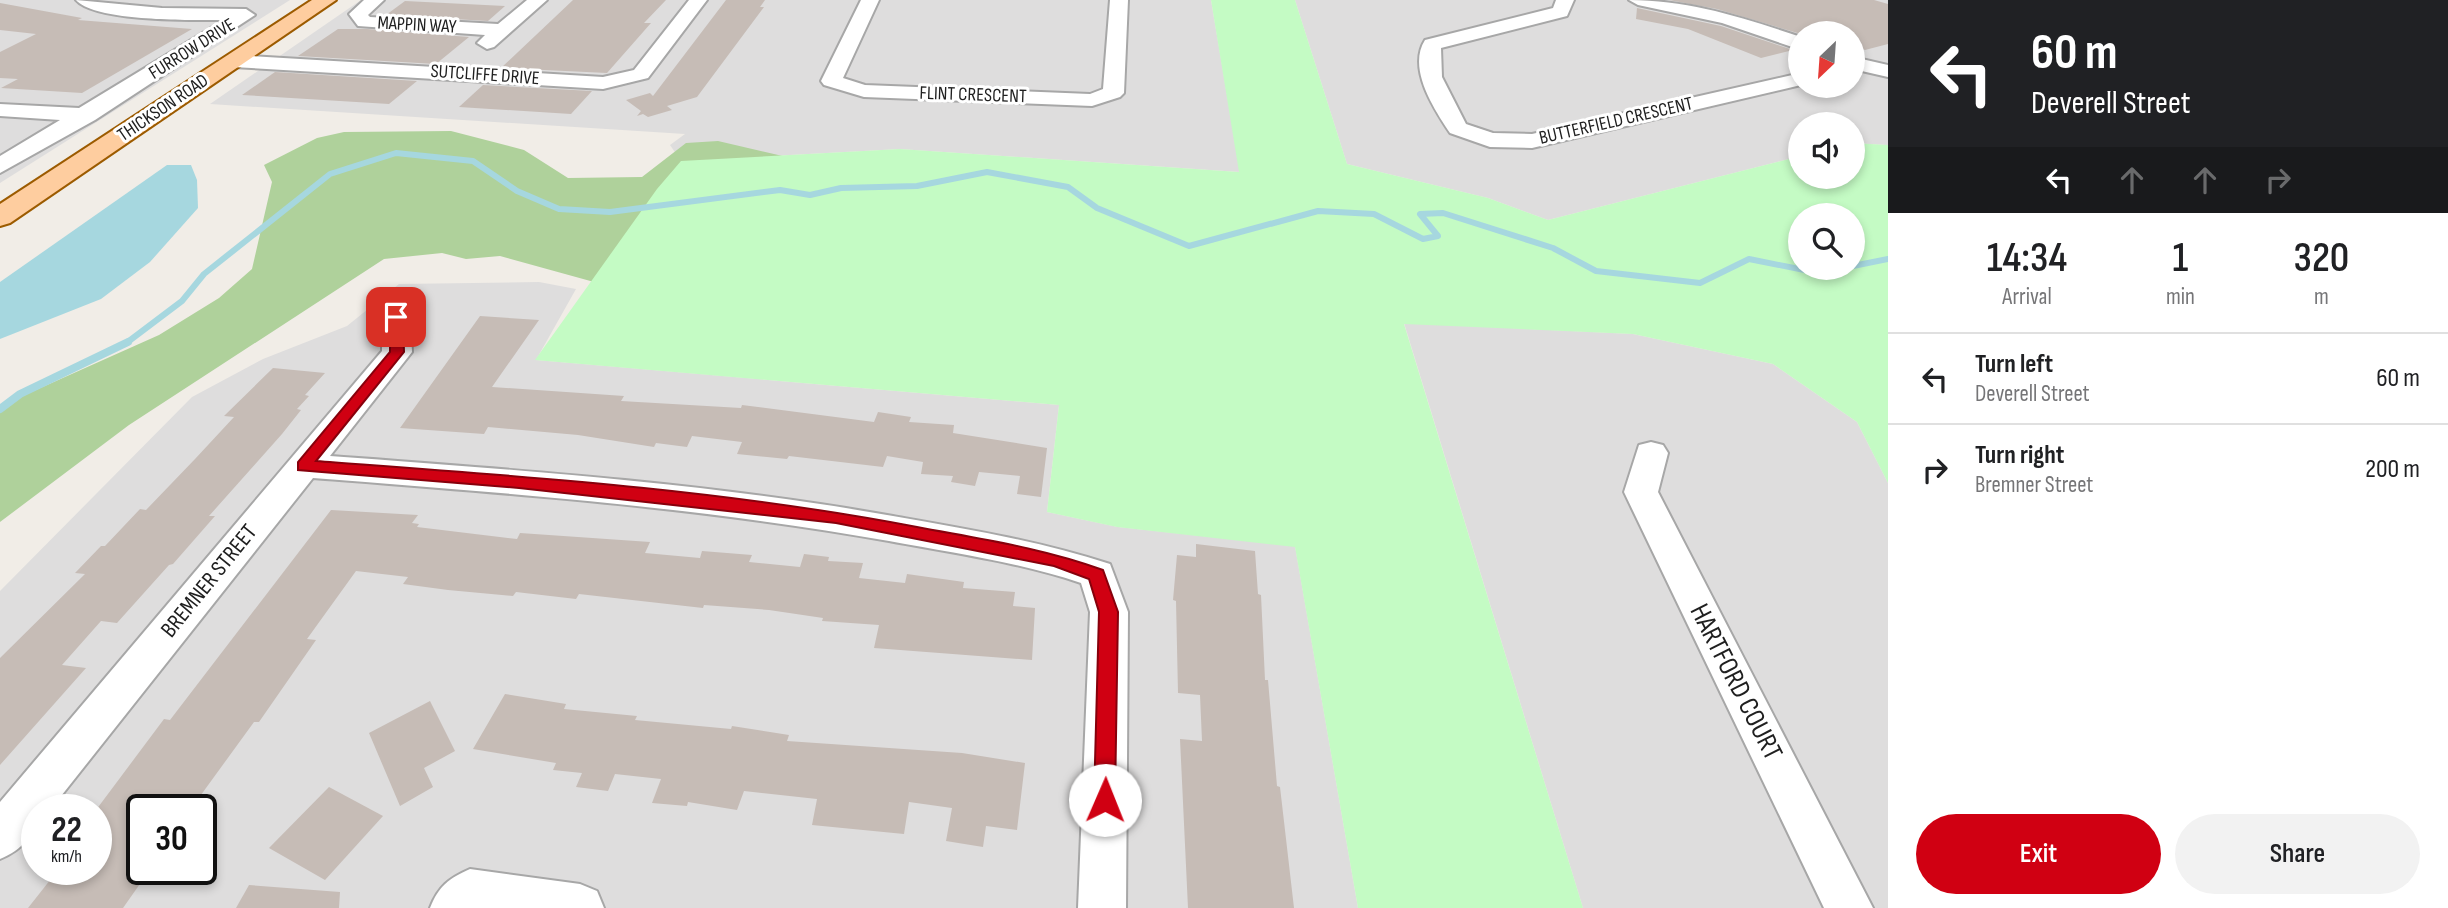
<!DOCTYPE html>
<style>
:root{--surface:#fff;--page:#f2f2f2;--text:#202124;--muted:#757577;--line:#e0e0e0;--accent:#d00012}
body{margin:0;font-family:"Sofia Sans Condensed",sans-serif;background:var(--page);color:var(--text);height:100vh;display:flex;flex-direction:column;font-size:26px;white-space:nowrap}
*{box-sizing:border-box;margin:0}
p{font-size:23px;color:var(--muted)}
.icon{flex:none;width:38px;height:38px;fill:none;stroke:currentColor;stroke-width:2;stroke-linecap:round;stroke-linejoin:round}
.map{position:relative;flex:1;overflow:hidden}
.panel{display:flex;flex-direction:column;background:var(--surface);width:560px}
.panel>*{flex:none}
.hud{background:#202124;color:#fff;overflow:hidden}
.needle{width:46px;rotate:205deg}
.fabs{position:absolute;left:1788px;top:21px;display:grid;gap:14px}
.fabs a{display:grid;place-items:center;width:77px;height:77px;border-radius:50%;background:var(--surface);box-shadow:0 4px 10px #0003;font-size:35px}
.speed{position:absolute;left:21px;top:794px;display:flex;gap:14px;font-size:35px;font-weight:700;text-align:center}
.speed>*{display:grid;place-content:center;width:91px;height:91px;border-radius:50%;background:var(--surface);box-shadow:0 4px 10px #0003;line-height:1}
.speed small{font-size:18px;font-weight:400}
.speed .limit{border:4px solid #111;border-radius:10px;background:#fff;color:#111}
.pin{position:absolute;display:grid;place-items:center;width:60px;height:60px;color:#fff;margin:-30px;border-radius:14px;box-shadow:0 4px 10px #0006}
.me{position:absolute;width:77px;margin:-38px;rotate:1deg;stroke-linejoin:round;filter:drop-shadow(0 0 5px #0008)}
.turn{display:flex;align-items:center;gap:24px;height:147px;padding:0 28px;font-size:32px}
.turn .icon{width:91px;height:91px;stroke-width:2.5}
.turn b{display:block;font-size:49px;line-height:60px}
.lanes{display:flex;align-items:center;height:66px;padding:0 28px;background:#0003;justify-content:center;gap:35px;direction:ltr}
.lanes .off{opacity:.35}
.eta{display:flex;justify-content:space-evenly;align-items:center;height:119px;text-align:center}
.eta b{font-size:42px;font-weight:600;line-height:49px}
.button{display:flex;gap:14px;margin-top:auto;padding:14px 28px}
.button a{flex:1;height:80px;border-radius:42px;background:var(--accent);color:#fff;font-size:28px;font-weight:600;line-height:80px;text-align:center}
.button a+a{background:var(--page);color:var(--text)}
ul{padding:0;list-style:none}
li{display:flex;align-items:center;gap:21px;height:91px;padding:0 28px;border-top:2px solid var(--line)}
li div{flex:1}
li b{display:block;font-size:26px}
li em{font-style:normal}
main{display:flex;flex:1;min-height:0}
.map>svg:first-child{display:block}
.residential{fill:#dedddd;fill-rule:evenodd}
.forest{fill:#afd19b}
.park{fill:#c4fbc4;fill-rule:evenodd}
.water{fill:#a6d7df}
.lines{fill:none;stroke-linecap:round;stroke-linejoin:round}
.stream-far1{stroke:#a6d7df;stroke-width:6}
.stream{stroke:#a6d7df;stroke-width:8}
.building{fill:#c6bcb6}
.minor-casing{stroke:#a7a7a7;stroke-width:4}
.major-casing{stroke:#9c5b00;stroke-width:4}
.minor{fill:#fff;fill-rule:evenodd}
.major{fill:#fecd9f;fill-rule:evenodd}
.route{fill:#d00012;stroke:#87000c;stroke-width:2}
.labels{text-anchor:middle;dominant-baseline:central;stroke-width:6;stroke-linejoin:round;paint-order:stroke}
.far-street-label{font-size:19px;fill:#202020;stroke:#fff}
.street-label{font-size:23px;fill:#202020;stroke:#fff}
.near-street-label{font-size:28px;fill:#202020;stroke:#fff}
</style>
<main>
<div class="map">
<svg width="1888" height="908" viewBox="0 0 1888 908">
<rect width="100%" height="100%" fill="#f1ede7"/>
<g class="residential">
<polygon points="0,0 290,0 0,183"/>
<polygon points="361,0 1211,0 1240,172 900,149 681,161 670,145 685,134 210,104"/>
<path d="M1295,0H1888V145L1853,143V124H1801V156L1548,220L1488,198L1347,164ZM1801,33H1853V86H1801Z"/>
<path d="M539,282L576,289L536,360L1059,405L1047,512L1118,527L1295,546L1358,908H0V591L192,397L263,359L347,326L399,284ZM37,810H96V870H37ZM142,810H201V870H142Z"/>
<polygon points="1404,323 1633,334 1773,364 1857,422 1888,483 1888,908 1583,908"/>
</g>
<polygon class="forest" points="451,131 524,150 568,178 642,177 686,143 718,141 800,160 594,282 500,256 466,259 442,253 384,259 129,425 0,522 0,406 159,335 219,298 252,269 272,182 264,165 317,138 344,132"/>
<path class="park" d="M1211,0H1295L1347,164L1488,198L1548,220L1801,156V177H1853V143L1888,145V483L1857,422L1773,364L1633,334L1404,324L1583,908H1358L1295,547L1117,527L1047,512L1059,405L535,360L657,189L681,161L900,149L1239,172ZM1801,215H1853V268H1801Z"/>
<polygon class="water" points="167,165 191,165 197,180 198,208 150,262 101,299 0,339 0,282"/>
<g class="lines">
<g class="stream-far1">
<polyline points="1853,266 1888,259"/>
<polyline points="125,344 182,301 204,274 330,174 396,153 473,161 517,191 559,209 610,212 780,190 810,195 841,188 917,186 987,172 1068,187 1097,208 1189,246 1318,211 1374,214 1423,239 1438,236 1420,214 1443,213 1553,248 1596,271 1700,283 1749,259 1834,276 1849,268"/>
</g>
<polyline class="stream" points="0,409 20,394 128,342"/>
</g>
<g class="building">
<polygon points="573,0 666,0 644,23 651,23 607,73 501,68"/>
<polygon points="726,0 765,0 760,7 764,7 697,97 667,106 672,110 648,117 643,114 637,116 641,111 626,100 650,93 653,96"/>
<polygon points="1669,0 1874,0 1888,4 1888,44 1865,50 1853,46 1853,33 1801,34 1717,9"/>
<polygon points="405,1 505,6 488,21 386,15"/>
<polygon points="0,3 82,18 78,20 192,29 82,93 1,88 18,79 0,78 0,52 36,34 0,30"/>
<polygon points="1637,8 1721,26 1793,50 1761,58 1688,29 1636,19"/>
<polygon points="338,29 367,29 469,37 436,64 298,56"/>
<polygon points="275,72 417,81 389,104 242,95"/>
<polygon points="483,85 592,91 571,114 459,107"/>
<polygon points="480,316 539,320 492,387 624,396 621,401 741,408 742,405 874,422 878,412 911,417 909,422 954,425 953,433 1047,448 1041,497 1017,494 1020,476 979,472 975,486 951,482 953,476 921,474 923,462 887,456 883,467 789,456 787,459 737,454 742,442 692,436 687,447 656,443 654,447 578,435 488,427 484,434 400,428"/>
<polygon points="273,368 325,373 305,395 309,396 297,409 301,410 282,434 209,516 215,516 173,564 169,565 117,623 101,621 62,665 86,668 0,765 0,658 85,574 75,573 101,546 105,546 140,509 146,510 195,459 234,417 224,416"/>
<polygon points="331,510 418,515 412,523 419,524 417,527 517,539 520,533 650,542 645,553 700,558 702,551 752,555 749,562 800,567 804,554 829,557 828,561 863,563 859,578 905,583 907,574 964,582 963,588 1015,592 1013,606 1035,608 1032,660 874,648 879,625 822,621 823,618 769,610 704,605 703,608 579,594 576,599 516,592 513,596 448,590 403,584 408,577 356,571 307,639 316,640 259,722 254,722 190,810 142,810 142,881 123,908 28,908 58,870 96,870 96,810 164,719 170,720"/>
<polygon points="1196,544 1255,551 1258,594 1261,595 1265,680 1268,680 1277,786 1280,787 1294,908 1188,908 1180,739 1202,741 1200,695 1178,693 1176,601 1173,600 1177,555 1196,557"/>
<polygon points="505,694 566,704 564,709 637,716 635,720 731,729 732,726 789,735 787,741 962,753 1025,763 1017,830 986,826 983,847 946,841 952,808 909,802 904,834 812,825 817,799 744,791 737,810 688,802 687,806 652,803 661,779 615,774 608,791 576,787 582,773 553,770 556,763 473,749"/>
<polygon points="430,701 455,751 424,768 433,787 400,806 369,733"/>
<polygon points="329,787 383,816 325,880 269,848"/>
<polygon points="249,885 340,892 339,908 236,908"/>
</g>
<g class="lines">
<defs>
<g id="minor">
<path d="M76,0L162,8L246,9L255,15L95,120L0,173V156L60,120L0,116V104L79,108L224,20C194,20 95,22 76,0Z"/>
<polygon points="364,0 384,0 368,15 370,17 498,24 527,0 547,0 494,47 487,49 477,43 485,35 358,26 349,14"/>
<polygon points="689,0 707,0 648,78 603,89 233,67 223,61 233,55 603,77 634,70"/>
<polygon points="861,0 879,0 843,78 865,85 1090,94 1103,89 1110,0 1128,0 1124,93 1120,97 1092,106 864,97 824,85 821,81"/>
<path d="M1556,0H1574L1567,16L1441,48L1442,77L1466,124L1493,133L1532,134L1801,73V85L1532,148L1490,147L1450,133C1434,109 1407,68 1425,40L1553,8Z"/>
<path d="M1629,0C1690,0 1744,18 1801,37V50L1722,23L1638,5Z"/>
<polygon points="1853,57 1888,65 1888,77 1853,69"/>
<path d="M396,308L406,311L410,317L412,352L330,456C519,470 707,483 893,516C967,529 1039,541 1110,564L1128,612L1126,908H1078L1090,612L1081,583C1019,562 953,553 889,541C698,507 505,493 313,478L50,810H37C37,834 22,850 0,859V802L382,351V317L386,311Z"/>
<polygon points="1651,442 1663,445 1668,453 1658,492 1873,908 1824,908 1624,492 1639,445"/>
<path d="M470,869L580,884L597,891L604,908H430C438,887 449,878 470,869Z"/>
</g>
<polygon id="major" points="312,0 336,0 10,223 0,226 0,204"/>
</defs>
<use href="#minor" class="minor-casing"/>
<use href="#major" class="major-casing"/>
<use href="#minor" class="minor"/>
<use href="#major" class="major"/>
</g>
<path class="route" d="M396,313L403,317L404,352L316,461C517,476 720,489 917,527C980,539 1043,548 1103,570L1118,612L1115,800L1112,807L1105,810L1097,807L1094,800L1099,612L1089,579L1054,566L836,523L519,488L298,470V462L390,352V317Z"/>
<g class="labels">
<g class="far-street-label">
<text transform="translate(417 25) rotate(3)">MAPPIN WAY</text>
<text transform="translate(192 49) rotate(-32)">FURROW DRIVE</text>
<text transform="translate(485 75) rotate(4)">SUTCLIFFE DRIVE</text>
<text transform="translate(973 95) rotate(2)">FLINT CRESCENT</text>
<text transform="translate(163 108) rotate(-34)">THICKSON ROAD</text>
<text transform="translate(1616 121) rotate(-13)">BUTTERFIELD CRESCENT</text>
</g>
<g class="street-label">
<text transform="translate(209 581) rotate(-51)">BREMNER STREET</text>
</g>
<g class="near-street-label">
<text transform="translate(1736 682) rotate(63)">HARTFORD COURT</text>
</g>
</g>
</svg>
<div class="fabs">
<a><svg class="needle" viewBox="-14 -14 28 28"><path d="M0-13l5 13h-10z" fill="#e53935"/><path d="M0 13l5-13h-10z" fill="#757577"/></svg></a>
<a><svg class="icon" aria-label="sound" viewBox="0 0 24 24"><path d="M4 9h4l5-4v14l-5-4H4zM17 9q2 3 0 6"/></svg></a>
<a><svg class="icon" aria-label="search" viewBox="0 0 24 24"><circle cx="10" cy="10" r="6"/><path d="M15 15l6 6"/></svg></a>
</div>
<div class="speed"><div>22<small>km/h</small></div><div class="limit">30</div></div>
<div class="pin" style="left:396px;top:317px;background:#d93025"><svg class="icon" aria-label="arrive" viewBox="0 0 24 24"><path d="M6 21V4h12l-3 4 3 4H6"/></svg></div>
<svg class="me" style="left:1105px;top:800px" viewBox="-20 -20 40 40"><circle r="19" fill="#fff"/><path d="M0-13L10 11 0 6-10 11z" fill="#d00012"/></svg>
</div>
<section class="panel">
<div class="hud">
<div class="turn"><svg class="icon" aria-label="left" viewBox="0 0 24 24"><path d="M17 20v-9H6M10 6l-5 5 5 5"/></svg><div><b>60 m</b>Deverell Street</div></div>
<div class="lanes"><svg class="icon" aria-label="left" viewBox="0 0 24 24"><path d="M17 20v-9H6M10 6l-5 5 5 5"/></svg><svg class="icon off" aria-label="ahead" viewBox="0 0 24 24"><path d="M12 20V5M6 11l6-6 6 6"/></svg><svg class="icon off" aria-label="ahead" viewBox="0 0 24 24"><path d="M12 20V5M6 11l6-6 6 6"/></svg><svg class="icon off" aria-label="right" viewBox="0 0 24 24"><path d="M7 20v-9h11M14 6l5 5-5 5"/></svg></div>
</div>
<div class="eta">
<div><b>14:34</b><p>Arrival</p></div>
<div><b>1</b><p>min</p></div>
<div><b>320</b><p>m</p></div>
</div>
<ul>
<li><svg class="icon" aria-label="left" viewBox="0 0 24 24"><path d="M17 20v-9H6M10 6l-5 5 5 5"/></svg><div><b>Turn left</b><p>Deverell Street</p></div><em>60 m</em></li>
<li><svg class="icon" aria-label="right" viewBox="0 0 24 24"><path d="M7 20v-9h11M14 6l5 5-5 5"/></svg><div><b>Turn right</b><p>Bremner Street</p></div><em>200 m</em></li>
</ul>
<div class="button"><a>Exit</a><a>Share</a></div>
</section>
</main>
